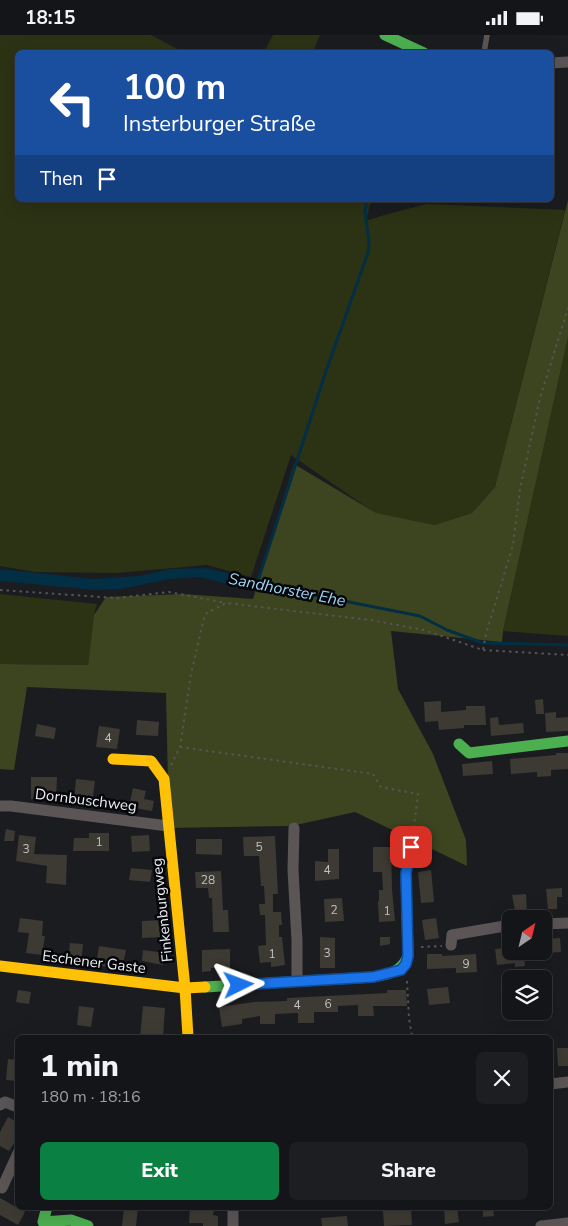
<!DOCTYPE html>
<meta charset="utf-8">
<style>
:root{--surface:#141518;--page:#1d1e21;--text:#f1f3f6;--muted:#9d9fa2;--line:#333437;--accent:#0b8043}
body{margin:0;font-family:"Nunito Sans",sans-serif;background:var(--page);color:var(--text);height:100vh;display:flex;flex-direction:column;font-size:19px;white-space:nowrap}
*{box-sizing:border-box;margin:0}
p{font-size:16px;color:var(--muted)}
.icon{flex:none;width:28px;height:28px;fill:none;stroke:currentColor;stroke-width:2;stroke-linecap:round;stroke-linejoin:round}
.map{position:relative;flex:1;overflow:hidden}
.panel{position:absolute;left:15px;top:1000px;width:538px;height:175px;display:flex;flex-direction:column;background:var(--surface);border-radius:8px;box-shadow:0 5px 20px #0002,0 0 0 1px var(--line)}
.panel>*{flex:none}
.banner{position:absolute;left:15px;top:15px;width:539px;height:152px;border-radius:8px;box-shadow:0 5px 20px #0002,0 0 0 1px var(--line);background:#1a4fa0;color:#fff;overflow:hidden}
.needle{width:32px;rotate:35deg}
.fabs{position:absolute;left:502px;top:875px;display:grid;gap:10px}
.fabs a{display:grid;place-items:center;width:50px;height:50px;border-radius:8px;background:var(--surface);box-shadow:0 5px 20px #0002,0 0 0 1px var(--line);font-size:25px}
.pin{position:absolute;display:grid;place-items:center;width:42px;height:42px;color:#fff;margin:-21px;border-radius:10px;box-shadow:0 2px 8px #0006}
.me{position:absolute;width:55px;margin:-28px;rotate:87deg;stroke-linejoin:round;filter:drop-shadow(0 0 4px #0008)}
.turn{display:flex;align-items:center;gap:18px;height:105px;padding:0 25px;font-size:22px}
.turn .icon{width:65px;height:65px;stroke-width:2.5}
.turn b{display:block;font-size:35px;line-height:42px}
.then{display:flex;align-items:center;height:48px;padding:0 25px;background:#0003;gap:10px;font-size:19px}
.round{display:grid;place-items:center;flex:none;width:52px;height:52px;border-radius:8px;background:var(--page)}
.summary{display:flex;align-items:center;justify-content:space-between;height:85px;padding:0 25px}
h1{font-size:30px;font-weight:800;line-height:38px}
.action{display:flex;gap:10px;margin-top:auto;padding:10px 25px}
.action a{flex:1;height:58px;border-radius:8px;background:var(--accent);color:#fff;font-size:20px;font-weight:800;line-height:58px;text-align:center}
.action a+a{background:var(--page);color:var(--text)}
.status{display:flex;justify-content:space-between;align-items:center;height:35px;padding:0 25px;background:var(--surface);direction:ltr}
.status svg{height:14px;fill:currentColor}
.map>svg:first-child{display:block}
.green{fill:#2c3214}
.forest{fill:#3c4520}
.water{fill:#022f44}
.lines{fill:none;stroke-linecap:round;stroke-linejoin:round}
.stream{stroke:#022f44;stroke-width:3}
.building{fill:#3d3a34}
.path{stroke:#565356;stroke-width:2;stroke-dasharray:2.5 4;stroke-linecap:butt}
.lane{stroke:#5b5556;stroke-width:5.5}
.street{stroke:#5b5556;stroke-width:11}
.fast{stroke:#4caf50;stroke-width:11}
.slow{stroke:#ffc107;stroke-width:11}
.route-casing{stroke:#114b97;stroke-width:12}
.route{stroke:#1a73e8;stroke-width:9}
.labels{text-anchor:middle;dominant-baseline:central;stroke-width:5;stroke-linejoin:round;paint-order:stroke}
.number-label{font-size:12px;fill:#c0c0c3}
.street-label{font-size:15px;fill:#ebedf3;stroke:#050609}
.water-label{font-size:16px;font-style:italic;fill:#9cd5f7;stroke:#050609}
</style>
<div class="status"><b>18:15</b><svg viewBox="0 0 49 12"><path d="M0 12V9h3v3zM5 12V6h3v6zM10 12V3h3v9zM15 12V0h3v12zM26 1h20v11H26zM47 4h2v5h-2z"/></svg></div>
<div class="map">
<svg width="568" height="1191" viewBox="0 0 568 1191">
<rect width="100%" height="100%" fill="#1a1c20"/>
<g class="green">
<polygon points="0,0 151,0 183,17 18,18 18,165 371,165 366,186 384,180 427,169 565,175 495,452 472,478 435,490 375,478 291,420 251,542 207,530 117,538 35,537 0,531"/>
<polygon points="273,0 320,0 313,17 264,17"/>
<polygon points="568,302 568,601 503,596"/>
<polygon points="0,559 97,569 94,580 88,630 0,629"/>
</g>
<polygon class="forest" points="568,165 568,302 503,596 502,607 391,596 398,654 433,719 466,805 467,831 355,777 291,791 169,793 166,658 27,652 14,735 0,734 0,629 88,630 94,580 106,562 184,559 253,564 294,429 376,478 435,490 472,478 495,452"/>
<polygon class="water" points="205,533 241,541 240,552 199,542 170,544 121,554 94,555 0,546 0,534 93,544 139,541 171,534"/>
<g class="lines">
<g class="stream">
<polyline points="238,545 420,581 447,595 483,608 568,610"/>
<polyline points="257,549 326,336 368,218 369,207 365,177 367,165"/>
</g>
</g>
<g class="building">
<polygon points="543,664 544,679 536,679 535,665"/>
<polygon points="441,666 441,677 466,675 466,671 485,671 486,690 464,690 464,693 439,695 438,686 425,687 424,667"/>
<polygon points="556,677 556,683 568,682 568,696 546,697 545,678"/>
<polygon points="498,682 499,690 523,688 524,698 491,701 490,683"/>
<polygon points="137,685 159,687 158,701 136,700"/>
<polygon points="37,689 56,693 54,704 35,701"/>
<polygon points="99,691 120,694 117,714 96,712"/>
<polygon points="556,718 568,718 568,734 551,735 551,741 537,742 537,737 511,739 510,724 556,720"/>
<polygon points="492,726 493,739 463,741 462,729"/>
<polygon points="31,742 57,742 56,765 31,764"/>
<polygon points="76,744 95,746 92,769 74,767"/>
<polygon points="133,753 146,756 144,764 154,766 152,776 129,772"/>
<polygon points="116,764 128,766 126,775 114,774"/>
<polygon points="6,794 15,796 14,806 4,806"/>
<polygon points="89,798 109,798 109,816 73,816 74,803 89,803"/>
<polygon points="19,800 36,802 34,819 67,820 66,850 46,848 47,831 16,826"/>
<polygon points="149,800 150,816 132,817 131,801"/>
<polygon points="275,801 278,859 273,859 273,877 281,877 282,890 279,890 279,902 282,902 285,930 271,932 271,927 260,928 258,911 266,910 265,880 260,880 259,869 265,869 264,851 261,851 259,821 244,821 243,802"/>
<polygon points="196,804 222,804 222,820 196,819"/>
<polygon points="373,812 391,812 392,854 395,886 379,887 378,866 379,866 379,855 383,855 382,837 373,837"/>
<polygon points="328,814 339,814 339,844 315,846 315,826 328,827"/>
<polygon points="131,833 152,835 150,847 129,845"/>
<polygon points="431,835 434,867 421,868 418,837"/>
<polygon points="221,836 223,875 228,875 229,897 213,897 212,863 209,863 208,853 196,853 195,837"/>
<polygon points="562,853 562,862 557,862 557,874 548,874 546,854"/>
<polygon points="526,859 527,880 516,881 512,860"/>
<polygon points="342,863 344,886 325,887 324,864"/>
<polygon points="20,883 43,886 42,901 45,901 42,920 26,918 29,898 18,897"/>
<polygon points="436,883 439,903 425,905 422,885"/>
<polygon points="163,885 163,902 142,903 142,886"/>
<polygon points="320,902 335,903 335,933 320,933"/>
<polygon points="380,902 390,902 390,909 380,911"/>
<polygon points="560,903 561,917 546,918 545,904"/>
<polygon points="70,908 83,909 81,929 68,928"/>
<polygon points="99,911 126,915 124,925 119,925 117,934 96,930"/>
<polygon points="511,912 511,916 516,916 517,920 524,919 525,931 515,932 515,928 497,930 495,914"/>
<polygon points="230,914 230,933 211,933 211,936 202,937 202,915"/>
<polygon points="143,915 165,918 163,930 142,926"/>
<polygon points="427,919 442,919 442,921 476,919 477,937 456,938 456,933 427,934"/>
<polygon points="448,952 450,968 429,970 427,954"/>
<polygon points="18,955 31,957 29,969 16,967"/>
<polygon points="387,955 406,955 407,971 373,971 374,981 358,981 358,970 338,971 338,977 314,977 314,988 298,988 298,978 275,979 275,989 260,989 260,981 242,984 242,989 222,992 219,972 254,967 287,966 287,963 387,958"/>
<polygon points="79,971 94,973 91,992 77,990"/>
<polygon points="143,971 165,973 163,1002 140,1002"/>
<polygon points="557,1013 568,1013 568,1031 558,1031"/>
<polygon points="8,1024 18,1025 18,1046 6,1045"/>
<polygon points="8,1082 18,1088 18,1102 9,1116 0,1111 0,1097"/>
<polygon points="0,1163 25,1177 18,1190 0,1180"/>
<polygon points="124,1172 138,1172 136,1191 122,1191"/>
<polygon points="444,1172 457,1172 459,1187 445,1189"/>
<polygon points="483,1172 493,1172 494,1181 483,1182"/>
<polygon points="190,1173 214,1174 213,1180 218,1181 218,1191 203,1191 203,1188 189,1188"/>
<polygon points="411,1174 412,1190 384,1191 383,1176"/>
<polygon points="347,1181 348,1191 322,1191 321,1183"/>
</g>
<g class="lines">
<g class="path">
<polyline points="0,555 116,563 169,557 226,568"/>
<polyline points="483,615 568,620"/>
<polyline points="180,712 373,739 381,752 418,759 413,799"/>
<polyline points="171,730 180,712 191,639 205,579 226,568 371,585 424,595 483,615 486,599 513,510 520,454 540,363 568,273"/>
<polyline points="421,912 442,911"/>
<polyline points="407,946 409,983 412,1002"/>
</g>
<polyline class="lane" points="484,18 487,0"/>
<g class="street">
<polyline points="551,28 568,27"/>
<polyline points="0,771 11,771 168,791"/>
<polyline points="294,793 293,835 297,906 297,946"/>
<polyline points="544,889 568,888"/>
<polyline points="451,910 452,900 511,890"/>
<polyline points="550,1049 568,1047"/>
<polyline points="0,1070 5,1067 18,1072"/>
<polyline points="2,1153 18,1118"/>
<polyline points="233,1172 233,1191"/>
<polyline points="541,1191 568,1188"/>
</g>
<g class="fast">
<polyline points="385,0 424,18"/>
<polyline points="459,709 469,718 568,706"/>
<path d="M205,952L373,942C389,939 402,937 408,921L406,838L411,812"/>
<polyline points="47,1172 43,1187 71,1185 88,1191"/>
</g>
<g class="slow">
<polyline points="113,724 151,726 164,744 185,953 188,1002"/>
<polyline points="0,931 185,953 205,952"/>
</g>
</g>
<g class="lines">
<defs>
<polyline id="route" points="239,950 373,942 401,935 406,929 408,921 406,838 411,812"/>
</defs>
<use href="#route" class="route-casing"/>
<use href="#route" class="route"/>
</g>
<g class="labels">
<g class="number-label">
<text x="108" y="703">4</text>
<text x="99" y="807">1</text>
<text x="259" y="812">5</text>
<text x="26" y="814">3</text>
<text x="327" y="835">4</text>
<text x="208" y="845">28</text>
<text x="334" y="875">2</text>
<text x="387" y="876">1</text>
<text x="327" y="918">3</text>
<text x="272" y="919">1</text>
<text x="466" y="929">9</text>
<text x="328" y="969">6</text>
<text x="297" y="970">4</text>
</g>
<g class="street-label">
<text transform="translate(86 765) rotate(7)">Dornbuschweg</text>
<text transform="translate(162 875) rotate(-96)">Finkenburgweg</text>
<text transform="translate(94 927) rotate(7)">Eschener Gaste</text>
</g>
<g class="water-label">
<text transform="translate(287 555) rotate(11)">Sandhorster Ehe</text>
</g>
</g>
</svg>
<div class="fabs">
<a><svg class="needle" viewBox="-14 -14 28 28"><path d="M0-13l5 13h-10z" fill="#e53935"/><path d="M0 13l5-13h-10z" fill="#9d9fa2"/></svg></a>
<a><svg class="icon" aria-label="layers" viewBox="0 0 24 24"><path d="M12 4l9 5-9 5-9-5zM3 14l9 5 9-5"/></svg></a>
</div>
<div class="pin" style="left:411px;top:812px;background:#d93025"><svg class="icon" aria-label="arrive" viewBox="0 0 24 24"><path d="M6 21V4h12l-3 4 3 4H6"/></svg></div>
<svg class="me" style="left:239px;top:950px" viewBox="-20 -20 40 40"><path d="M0-17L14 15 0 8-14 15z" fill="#1a73e8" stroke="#fff" stroke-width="4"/></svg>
<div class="banner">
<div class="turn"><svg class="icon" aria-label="left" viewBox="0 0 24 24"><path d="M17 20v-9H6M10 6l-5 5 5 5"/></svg><div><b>100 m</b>Insterburger Straße</div></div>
<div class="then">Then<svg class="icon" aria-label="arrive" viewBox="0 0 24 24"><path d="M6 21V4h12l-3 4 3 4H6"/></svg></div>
</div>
<section class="panel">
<div class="summary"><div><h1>1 min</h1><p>180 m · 18:16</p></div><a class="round"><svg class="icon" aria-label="close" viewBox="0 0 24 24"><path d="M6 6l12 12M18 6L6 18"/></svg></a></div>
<div class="action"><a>Exit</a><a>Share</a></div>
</section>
</div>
